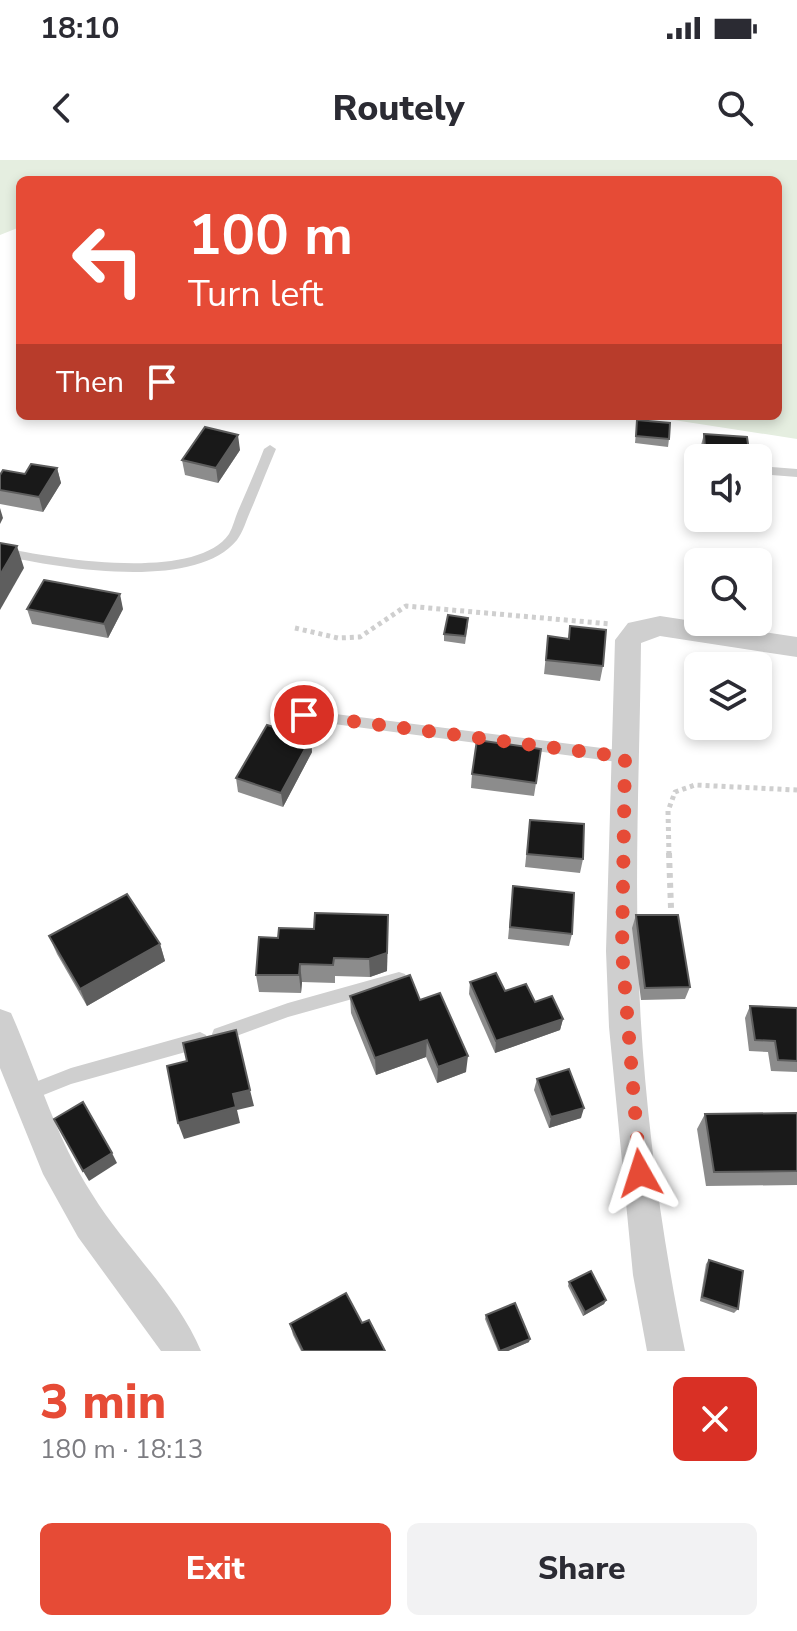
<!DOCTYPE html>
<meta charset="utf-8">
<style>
:root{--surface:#fff;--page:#f2f2f3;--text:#2b2b33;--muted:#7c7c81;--accent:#e64b36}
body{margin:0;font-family:"Nunito Sans",sans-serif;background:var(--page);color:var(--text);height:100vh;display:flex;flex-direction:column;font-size:30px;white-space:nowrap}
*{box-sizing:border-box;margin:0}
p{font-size:26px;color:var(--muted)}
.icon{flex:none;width:44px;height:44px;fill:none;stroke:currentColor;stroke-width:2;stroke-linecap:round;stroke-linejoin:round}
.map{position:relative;height:1191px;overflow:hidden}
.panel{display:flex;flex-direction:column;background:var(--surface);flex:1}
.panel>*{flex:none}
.hud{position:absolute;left:16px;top:16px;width:766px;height:244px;border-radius:12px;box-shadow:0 4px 12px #0003;background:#e64b36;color:#fff;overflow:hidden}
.fabs{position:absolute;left:684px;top:284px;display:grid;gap:16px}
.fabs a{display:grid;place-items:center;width:88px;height:88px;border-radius:12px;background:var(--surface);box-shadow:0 4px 12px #0003;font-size:40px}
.pin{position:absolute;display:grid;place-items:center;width:68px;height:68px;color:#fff;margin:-34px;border:4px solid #fff;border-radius:50%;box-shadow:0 2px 8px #0007}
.me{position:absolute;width:88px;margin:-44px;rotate:354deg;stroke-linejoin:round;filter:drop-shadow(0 0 6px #0008)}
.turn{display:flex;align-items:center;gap:28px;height:168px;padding:0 40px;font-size:36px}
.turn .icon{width:104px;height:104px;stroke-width:2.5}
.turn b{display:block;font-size:56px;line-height:68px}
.then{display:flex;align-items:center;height:76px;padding:0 40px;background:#0003;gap:16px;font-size:30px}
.round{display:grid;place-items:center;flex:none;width:84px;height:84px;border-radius:12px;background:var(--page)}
.headline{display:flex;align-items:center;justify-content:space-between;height:136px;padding:0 40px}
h1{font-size:48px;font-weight:800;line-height:60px;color:var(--accent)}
.cta{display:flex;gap:16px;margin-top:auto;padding:16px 40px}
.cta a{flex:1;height:92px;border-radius:12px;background:var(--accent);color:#fff;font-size:32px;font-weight:800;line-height:92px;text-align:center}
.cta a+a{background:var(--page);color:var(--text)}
.status{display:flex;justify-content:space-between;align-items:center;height:56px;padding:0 40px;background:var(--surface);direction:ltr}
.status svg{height:22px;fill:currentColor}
header{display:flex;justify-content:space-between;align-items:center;height:104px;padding:0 40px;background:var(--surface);font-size:36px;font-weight:800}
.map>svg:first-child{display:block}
.green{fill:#e5eee0}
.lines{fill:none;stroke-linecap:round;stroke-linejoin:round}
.path-far1{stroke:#cfcfcf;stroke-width:5;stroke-dasharray:4 4;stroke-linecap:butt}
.path{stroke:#cfcfcf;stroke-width:6;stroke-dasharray:5 5;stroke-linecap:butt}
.service{fill:#cfcfcf;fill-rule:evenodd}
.minor{fill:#cfcfcf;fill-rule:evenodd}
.wall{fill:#8c8c8c}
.shaded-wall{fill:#5e5e5e}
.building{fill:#191919;stroke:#5e5e5e;stroke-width:2}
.route{stroke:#e64b36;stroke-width:14;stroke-dasharray:0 25.2}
</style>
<div class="status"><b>18:10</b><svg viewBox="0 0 49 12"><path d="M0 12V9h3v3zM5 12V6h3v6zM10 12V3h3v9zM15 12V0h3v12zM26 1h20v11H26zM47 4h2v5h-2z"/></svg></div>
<header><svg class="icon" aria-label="back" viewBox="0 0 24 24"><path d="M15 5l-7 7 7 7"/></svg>Routely<svg class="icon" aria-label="search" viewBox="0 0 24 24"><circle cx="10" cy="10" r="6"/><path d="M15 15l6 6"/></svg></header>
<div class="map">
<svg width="797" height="1191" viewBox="0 0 797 1191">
<rect width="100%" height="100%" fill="#fff"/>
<polygon class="green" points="0,0 797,0 797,279 648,256 778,256 778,20 20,20 20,67 0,75"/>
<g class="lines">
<g class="path-far1">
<polyline points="295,468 338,478 360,477 406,446 611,464"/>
<polyline points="669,695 668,651 675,632 695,625 797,630"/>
</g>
<polyline class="path" points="669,693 671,748"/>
<g class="service">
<path d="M270,285L276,289C267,310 259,331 250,352C246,361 243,372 237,380C195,432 58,408 0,395V387C50,398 195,423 229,374C233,367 235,358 238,351C247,330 256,310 264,289Z"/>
<polygon points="758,306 797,309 797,317 758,314"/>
<polygon points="304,550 625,591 630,593 632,597 630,601 625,603 304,560 297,555"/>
<polygon points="399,812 405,814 407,819 405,824 399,826 288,857 220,882 214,879 212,874 214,869 288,843"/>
<polygon points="200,872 206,875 208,880 206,885 200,888 71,924 26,942 20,940 18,934 20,928 71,908"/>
</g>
<g class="minor">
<path d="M660,456L797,477V497L660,476L641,483C640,586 635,690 638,793C641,924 659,1063 685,1191H647L633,1115L609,867L606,791L615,480L628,463Z"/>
<path d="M0,849L11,853C38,914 56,978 92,1034C125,1088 176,1132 201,1191H161L78,1077L43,1014L0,908Z"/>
</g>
</g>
<g class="wall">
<polygon points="637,260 669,279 668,287 635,283"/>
<polygon points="704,274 749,291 747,298 701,298 700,289"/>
<polygon points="240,290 218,323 185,315 182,300"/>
<polygon points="57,308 61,323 43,352 0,344 0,315 25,314"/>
<polygon points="27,449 123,449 108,478 32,464"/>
<polygon points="468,465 465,484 444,481 444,474"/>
<polygon points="570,466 603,506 600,521 544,514 548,476 568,479"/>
<polygon points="312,592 283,647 238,632 236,618"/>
<polygon points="472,614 536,623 534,636 471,628"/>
<polygon points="530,660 583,699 580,713 525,707"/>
<polygon points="513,726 572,774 569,786 508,779"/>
<polygon points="636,755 690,827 685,839 641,840 632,768"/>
<polygon points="388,773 387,811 370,817 335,816 335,823 302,822 301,833 259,832 256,815 278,778"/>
<polygon points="49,776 160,784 165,801 87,846 57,794"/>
<polygon points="470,822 505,831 535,842 563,859 560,870 495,893 469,834"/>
<polygon points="350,836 420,840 466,912 437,923 426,897 376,915 351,853"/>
<polygon points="750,846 797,848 797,912 771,911 768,892 749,891 745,858"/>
<polygon points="537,919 581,958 549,968 534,930"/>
<polygon points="797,953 797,1025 706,1026 697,969 705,954"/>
<polygon points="709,1100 738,1149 734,1153 700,1141 706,1104"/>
<polygon points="569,1122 606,1140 604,1144 583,1156 568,1126"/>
<polygon points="486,1155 529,1182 508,1191 498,1191 485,1159"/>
<polygon points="290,1164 385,1191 301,1191 293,1175"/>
</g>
<g class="shaded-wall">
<polygon points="238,275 240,290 218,323 216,308"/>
<polygon points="57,308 61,323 43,352 39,337"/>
<polygon points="0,348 3,358 0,364"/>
<polygon points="17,386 24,408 0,450 0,415"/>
<polygon points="120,434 123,449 108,478 104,464"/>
<polygon points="311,578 312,592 283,647 281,633"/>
<polygon points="388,755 387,811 370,817 369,799"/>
<polygon points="160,784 165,801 87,846 80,829"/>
<polygon points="300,804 302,822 301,833 299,815"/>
<polygon points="563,859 560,870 495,893 496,881"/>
<polygon points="427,880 426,897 376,915 375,898"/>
<polygon points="468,896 466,912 437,923 438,907"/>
<polygon points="250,930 254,946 237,950 240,963 184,979 178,963 233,934"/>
<polygon points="584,948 581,958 549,968 551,957"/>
<polygon points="112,993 117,1003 89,1021 83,1011"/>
<polygon points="606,1140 604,1144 583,1156 585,1152"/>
<polygon points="530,1179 529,1182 508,1191 501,1191"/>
</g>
<g class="building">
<polygon points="637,260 670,263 669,279 636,276"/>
<polygon points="205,267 238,275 216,308 182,300"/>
<polygon points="704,274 747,277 749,291 705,288"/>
<polygon points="31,304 57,308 39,337 0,330 0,315 3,310 25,314"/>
<polygon points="0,383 17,386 0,415"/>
<polygon points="44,420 120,434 104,464 27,449"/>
<polygon points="448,455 468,458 465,476 444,474"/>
<polygon points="570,466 606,470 603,506 546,500 548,476 569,479"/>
<polygon points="267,565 311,578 281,633 236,618"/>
<polygon points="477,580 541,589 536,623 472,614"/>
<polygon points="530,660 584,664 583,699 527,694"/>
<polygon points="513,726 574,733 572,774 510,767"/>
<polygon points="127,734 160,784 80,829 49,776"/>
<polygon points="315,753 388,755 387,793 369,799 334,798 333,805 300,804 299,815 256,815 259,777 278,778 279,768 314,769"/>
<polygon points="636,755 678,755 690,827 645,828"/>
<polygon points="496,813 505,831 526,824 535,842 552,836 563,859 496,881 470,822"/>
<polygon points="410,815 420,840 440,833 468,896 438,907 427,880 375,898 350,836"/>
<polygon points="750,846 797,848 797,901 778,900 775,881 755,880"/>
<polygon points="236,870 250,930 233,934 236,947 178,963 167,906 187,901 183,883"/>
<polygon points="569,909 584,948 551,957 537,919"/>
<polygon points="83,942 112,993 83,1011 54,959"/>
<polygon points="797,953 797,1011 714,1012 705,954"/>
<polygon points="709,1100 743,1111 738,1149 702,1137"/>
<polygon points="591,1111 606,1140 585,1152 569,1122"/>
<polygon points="346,1133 362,1163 369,1160 385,1191 303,1191 290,1164"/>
<polygon points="515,1143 530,1179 500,1191 486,1155"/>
</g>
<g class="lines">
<polyline class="route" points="304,555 625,597 622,791 640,1013"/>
</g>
</svg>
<div class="fabs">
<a><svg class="icon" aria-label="sound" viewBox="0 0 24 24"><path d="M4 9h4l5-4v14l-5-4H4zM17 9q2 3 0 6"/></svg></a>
<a><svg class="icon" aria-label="search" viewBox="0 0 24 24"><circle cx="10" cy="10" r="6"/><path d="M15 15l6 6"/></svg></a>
<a><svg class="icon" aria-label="layers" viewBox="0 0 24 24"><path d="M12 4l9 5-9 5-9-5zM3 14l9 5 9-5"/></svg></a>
</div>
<div class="pin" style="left:304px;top:555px;background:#d93025"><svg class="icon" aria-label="arrive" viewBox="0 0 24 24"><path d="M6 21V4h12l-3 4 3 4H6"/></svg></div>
<svg class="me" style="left:640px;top:1013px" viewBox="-20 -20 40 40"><path d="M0-17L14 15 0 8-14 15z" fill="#e64b36" stroke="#fff" stroke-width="4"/></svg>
<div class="hud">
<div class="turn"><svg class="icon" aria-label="left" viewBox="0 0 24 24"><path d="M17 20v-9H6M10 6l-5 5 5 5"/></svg><div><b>100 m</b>Turn left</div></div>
<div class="then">Then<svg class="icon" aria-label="arrive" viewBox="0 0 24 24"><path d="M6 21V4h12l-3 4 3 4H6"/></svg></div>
</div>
</div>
<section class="panel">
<div class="headline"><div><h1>3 min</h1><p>180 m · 18:13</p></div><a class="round" style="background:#d93025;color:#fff"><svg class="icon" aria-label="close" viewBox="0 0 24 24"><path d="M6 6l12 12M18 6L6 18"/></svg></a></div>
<div class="cta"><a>Exit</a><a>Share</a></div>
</section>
